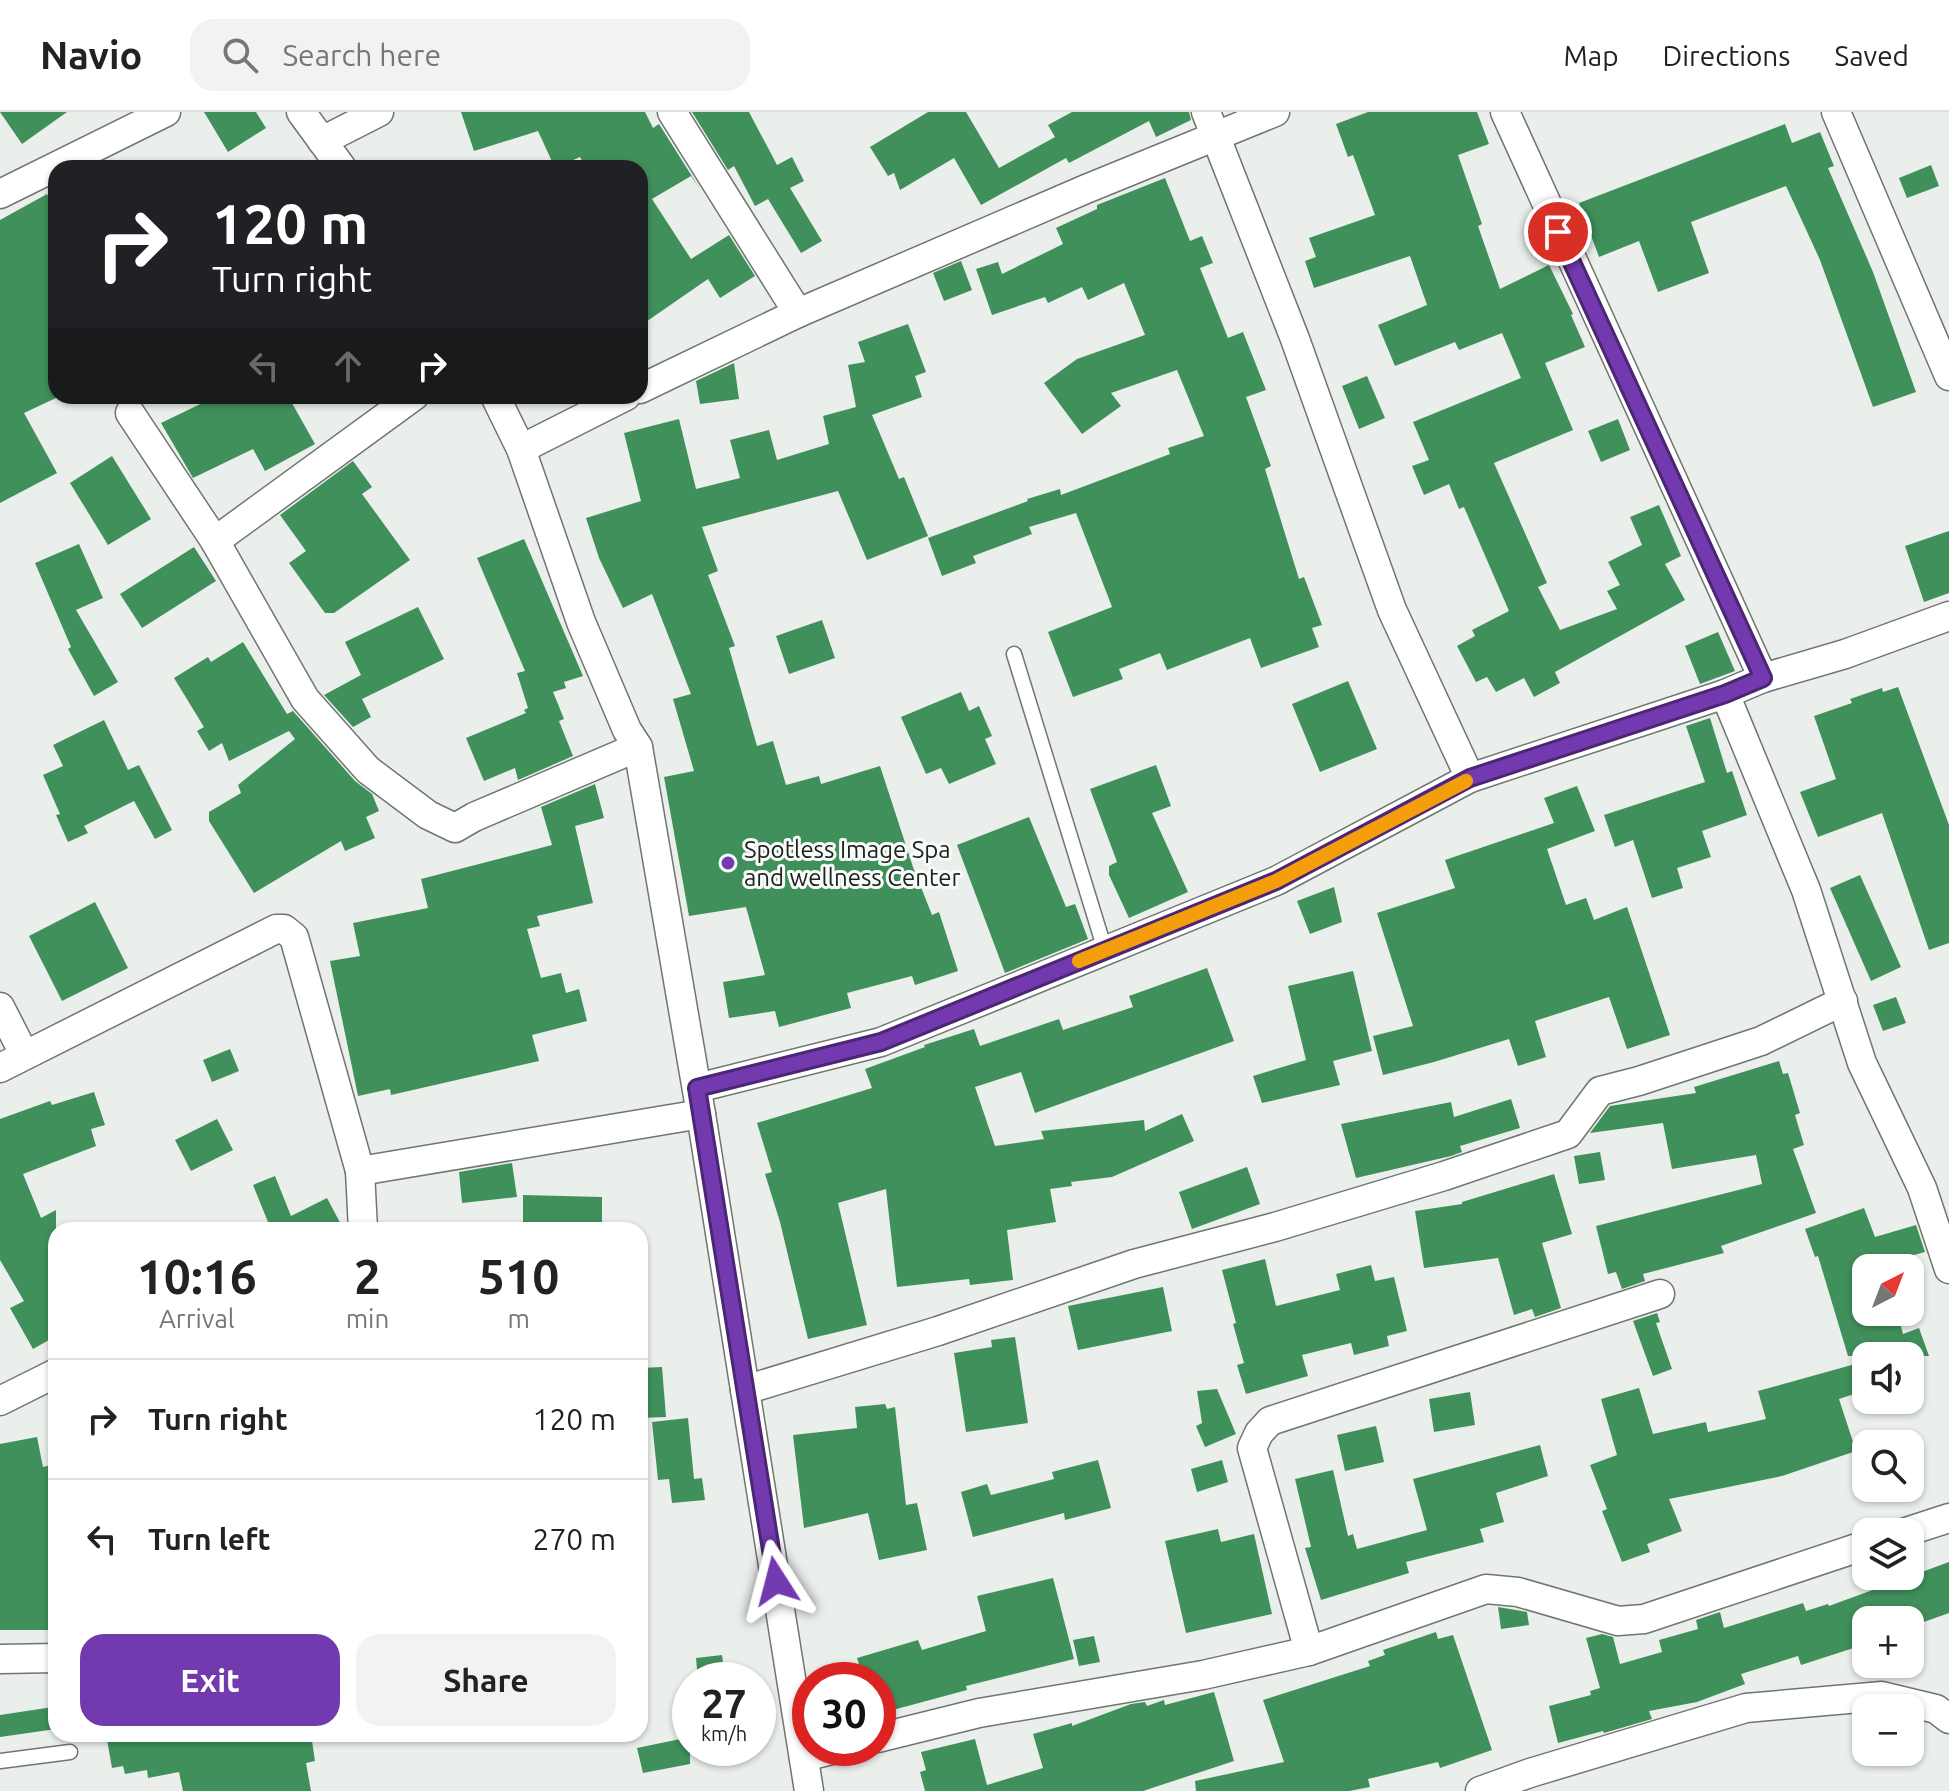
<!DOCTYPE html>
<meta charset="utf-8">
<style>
:root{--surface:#fff;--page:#f2f2f2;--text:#222;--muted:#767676;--line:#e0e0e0;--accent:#733ab0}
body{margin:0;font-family:Ubuntu,sans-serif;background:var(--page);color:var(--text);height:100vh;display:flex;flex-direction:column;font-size:30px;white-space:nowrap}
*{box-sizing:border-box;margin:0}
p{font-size:26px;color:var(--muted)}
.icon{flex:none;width:44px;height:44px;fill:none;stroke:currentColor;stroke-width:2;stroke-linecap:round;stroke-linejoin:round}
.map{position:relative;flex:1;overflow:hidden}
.details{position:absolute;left:48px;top:1110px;width:600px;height:520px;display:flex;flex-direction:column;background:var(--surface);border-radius:24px;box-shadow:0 2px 6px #0004}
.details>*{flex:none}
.hud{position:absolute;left:48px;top:48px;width:600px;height:244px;border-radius:24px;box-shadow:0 2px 6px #0004;background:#202124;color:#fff;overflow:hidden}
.needle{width:52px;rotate:42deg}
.fabs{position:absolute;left:1852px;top:1142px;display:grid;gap:16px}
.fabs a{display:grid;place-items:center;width:72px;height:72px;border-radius:16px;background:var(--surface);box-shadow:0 2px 6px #0004;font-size:40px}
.speed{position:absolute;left:672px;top:1550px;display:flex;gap:16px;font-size:40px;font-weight:700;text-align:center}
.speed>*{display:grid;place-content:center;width:104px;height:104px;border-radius:50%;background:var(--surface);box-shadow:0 2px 6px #0004;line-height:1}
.speed small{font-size:20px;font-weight:400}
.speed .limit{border:12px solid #d22;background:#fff;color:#111}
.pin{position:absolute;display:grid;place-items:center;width:68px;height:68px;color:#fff;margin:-34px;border:4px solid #fff;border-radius:50%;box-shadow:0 2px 8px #0007}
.me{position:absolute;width:88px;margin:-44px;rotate:351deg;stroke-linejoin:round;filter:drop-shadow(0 0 6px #0008)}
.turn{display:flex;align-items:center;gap:28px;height:168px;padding:0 32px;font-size:36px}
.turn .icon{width:104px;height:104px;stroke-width:2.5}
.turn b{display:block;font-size:56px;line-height:68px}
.lanes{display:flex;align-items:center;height:76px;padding:0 32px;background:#0003;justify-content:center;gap:40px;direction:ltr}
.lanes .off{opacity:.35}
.eta{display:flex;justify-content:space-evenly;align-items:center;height:136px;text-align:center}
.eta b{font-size:48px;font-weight:700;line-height:56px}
.primary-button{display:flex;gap:16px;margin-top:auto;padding:16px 32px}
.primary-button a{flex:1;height:92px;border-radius:24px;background:var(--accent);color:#fff;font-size:32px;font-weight:700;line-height:92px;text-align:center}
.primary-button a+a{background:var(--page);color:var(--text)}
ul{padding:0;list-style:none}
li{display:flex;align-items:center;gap:24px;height:120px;padding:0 32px;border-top:2px solid var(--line)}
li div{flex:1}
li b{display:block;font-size:30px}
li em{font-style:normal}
header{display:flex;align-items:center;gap:48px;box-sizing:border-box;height:112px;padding:0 40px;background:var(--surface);border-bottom:2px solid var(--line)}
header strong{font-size:38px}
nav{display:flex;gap:44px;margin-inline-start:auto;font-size:28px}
.search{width:560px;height:72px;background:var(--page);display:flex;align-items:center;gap:20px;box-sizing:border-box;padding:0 28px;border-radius:24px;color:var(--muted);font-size:30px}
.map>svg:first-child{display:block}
.building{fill:#40905b}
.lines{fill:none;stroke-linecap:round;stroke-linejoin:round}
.lane-casing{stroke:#717572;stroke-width:17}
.street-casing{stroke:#717572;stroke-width:31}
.lane{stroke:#fff;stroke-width:14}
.street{stroke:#fff;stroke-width:28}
.route-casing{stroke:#4b2672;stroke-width:20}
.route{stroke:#733ab0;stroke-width:14}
.slow{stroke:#f59e0b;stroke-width:14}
.poi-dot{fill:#733ab0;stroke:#f8fcf9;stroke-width:3}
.labels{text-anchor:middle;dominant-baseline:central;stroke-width:6;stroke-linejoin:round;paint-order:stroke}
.poi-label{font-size:24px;fill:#202120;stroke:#f8fcf9;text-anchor:start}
</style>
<header>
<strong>Navio</strong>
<div class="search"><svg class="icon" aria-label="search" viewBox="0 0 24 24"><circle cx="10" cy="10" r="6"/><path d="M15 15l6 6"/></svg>Search here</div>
<nav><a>Map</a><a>Directions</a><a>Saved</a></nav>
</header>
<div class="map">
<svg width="1949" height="1679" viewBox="0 0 1949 1679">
<rect width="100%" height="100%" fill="#ebefeb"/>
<g class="building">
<polygon points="0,0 67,0 22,32"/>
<polygon points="204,0 256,0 266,16 228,40"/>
<polygon points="461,0 645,0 653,16 659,12 700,77 691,64 652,87 691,147 729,123 755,164 720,186 708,167 640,214 640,56 586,56 580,45 555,56 538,19 474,39"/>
<polygon points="692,0 749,0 777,53 792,45 804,69 790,76 822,129 801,141 768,87 755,94 734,54 728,58"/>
<polygon points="928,0 966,0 999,56 1055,25 1048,13 1072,0 1189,0 1191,8 1156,25 1149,9 1069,51 1066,46 981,93 954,46 900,78 894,61 888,64 870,35"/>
<polygon points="1368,0 1477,0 1489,32 1458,43 1482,112 1478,114 1500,177 1549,153 1573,202 1571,203 1585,235 1545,251 1573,318 1494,351 1547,471 1538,475 1560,518 1617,497 1607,479 1620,473 1608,450 1642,433 1630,405 1659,393 1681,444 1665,452 1685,488 1555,560 1560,571 1534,585 1524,566 1496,580 1487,565 1476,570 1457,534 1475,524 1472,518 1509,499 1464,395 1459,397 1449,372 1424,383 1412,354 1429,348 1413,310 1521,266 1502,221 1459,238 1455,230 1395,254 1378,213 1427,193 1410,144 1314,176 1305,149 1316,145 1309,126 1375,103 1353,43 1348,45 1336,12"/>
<polygon points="1785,12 1792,31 1820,20 1834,54 1828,56 1873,160 1916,280 1873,295 1820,148 1786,74 1691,110 1709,161 1658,180 1639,129 1599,145 1579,91"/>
<polygon points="1931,53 1939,74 1907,86 1899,66"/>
<polygon points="1165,66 1190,129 1202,124 1213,151 1200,156 1228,226 1243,220 1266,278 1246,285 1271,354 1265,357 1299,467 1304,465 1322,513 1312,516 1319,535 1261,556 1250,526 1167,558 1160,541 1119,557 1123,567 1073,585 1048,520 1112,495 1076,401 1029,415 1032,422 973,444 976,451 942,464 928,426 1028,389 1027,387 1060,377 1061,383 1170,342 1168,336 1204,324 1177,258 1111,281 1121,294 1082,322 1044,271 1077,247 1145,223 1124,171 1088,188 1082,175 1048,191 1045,185 992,203 976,157 998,150 1002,162 1063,132 1056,116 1097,97 1097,93"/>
<polygon points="47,82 56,99 56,286 24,301 57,361 0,391 0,108"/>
<polygon points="961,149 972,178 944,189 933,161"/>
<polygon points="908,212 926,260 915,264 922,285 872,303 899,367 904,365 928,424 867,448 838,379 702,415 718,459 708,463 735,534 729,536 757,634 773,629 786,673 819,664 821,672 880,654 913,755 932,803 939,800 958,859 915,873 912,864 847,881 851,896 779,915 775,899 729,906 723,870 765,863 746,795 689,804 664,665 694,659 673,587 691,582 652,482 623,496 599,446 586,406 641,389 624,321 679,307 696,377 740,366 730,328 769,318 777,348 829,332 823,304 856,295 848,253 865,250 858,230"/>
<polygon points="734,251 739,287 700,292 696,269"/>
<polygon points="1367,264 1385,306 1359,317 1342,274"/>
<polygon points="217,284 288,284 315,332 265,359 253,337 193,366 161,311"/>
<polygon points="1618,307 1630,338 1601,350 1588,319"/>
<polygon points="112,344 151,407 108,433 70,371"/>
<polygon points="353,349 372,375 362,382 410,448 334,501 325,501 289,451 306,439 280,403"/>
<polygon points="1949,419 1949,481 1924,490 1905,434"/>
<polygon points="524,427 583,564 564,570 566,576 553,580 564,607 559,609 573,644 518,668 515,656 484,669 466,626 526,601 524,598 528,596 517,561 525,559 477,446"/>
<polygon points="79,432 103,486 76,498 118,570 94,584 68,537 71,535 35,451"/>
<polygon points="194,435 216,469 142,516 120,482"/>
<polygon points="418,495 444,547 362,587 371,605 353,615 324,583 361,563 345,530"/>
<polygon points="822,508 835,546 789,562 776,524"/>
<polygon points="1718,520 1735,559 1700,572 1685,534"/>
<polygon points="243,530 287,602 293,599 355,669 372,682 379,699 366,705 375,726 345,739 341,729 254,781 209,709 209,700 241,681 238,673 295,627 289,619 229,649 222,631 209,639 197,619 204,615 174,566 208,545 211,550"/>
<polygon points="1348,569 1377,637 1320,660 1292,592"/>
<polygon points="1898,575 1949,713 1949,831 1929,838 1882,701 1818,725 1800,680 1836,667 1814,604 1852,591 1850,587 1882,576 1883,580"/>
<polygon points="961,580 969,599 979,594 992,624 985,627 996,652 949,672 941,656 926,662 901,605"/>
<polygon points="1710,606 1727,661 1732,659 1747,703 1702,719 1711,745 1677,756 1683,776 1652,786 1633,728 1615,735 1604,703 1705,670 1686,614"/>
<polygon points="104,608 128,658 139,653 172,718 155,727 134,689 84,714 88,721 68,730 56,703 60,702 43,663 63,654 53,633"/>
<polygon points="1156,653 1171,694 1152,701 1188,780 1129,806 1109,763 1109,754 1117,750 1090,677"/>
<polygon points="595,672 604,706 575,714 593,791 537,804 540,814 527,817 541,866 561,861 566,881 579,877 587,909 532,923 539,949 391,983 390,977 358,984 330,849 360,844 353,811 428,796 421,767 552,733 541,695"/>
<polygon points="1577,674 1595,719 1547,737 1566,793 1586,786 1594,808 1627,795 1670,923 1627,937 1609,885 1535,909 1546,945 1518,954 1509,927 1434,950 1383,963 1373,924 1413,914 1377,801 1455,776 1445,748 1554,711 1544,686"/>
<polygon points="1029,705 1066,795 1075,792 1088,827 1005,861 957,733"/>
<polygon points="1860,763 1901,855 1871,869 1830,776"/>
<polygon points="1334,775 1342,810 1310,822 1297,789"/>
<polygon points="95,790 128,856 62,889 29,824"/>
<polygon points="1207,856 1234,929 1035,1001 1021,960 975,975 995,1034 1044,1027 1041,1019 1144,1008 1145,1019 1182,1002 1194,1029 1112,1065 1071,1070 1072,1074 1050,1077 1056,1110 1007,1118 1013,1168 970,1173 969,1167 897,1175 886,1077 838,1091 867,1213 808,1227 780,1110 765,1062 772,1060 757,1011 872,976 865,957 925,935 924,933 974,917 980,934 1059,907 1063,918 1133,895 1129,884"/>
<polygon points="1353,859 1372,939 1333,949 1340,973 1262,991 1253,964 1306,948 1288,874"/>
<polygon points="1896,885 1906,911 1883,919 1873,893"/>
<polygon points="230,937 239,959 212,970 203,948"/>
<polygon points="1779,949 1783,962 1788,961 1800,1001 1795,1003 1804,1033 1793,1037 1816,1101 1721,1134 1724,1141 1643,1162 1645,1169 1622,1177 1616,1160 1608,1162 1596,1114 1762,1072 1756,1043 1672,1057 1663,1011 1590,1021 1610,994 1696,981 1694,975"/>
<polygon points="94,980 105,1013 91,1017 96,1034 23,1062 41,1106 56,1098 56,1224 33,1237 10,1196 24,1189 0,1148 0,1007 50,989 52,993"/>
<polygon points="1511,987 1520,1016 1460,1034 1462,1040 1451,1044 1356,1066 1341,1012 1451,990 1454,1005"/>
<polygon points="217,1007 233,1038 191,1059 175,1028"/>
<polygon points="1600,1040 1605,1068 1579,1072 1574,1044"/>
<polygon points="512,1051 517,1085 462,1091 459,1060"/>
<polygon points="1247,1055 1260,1092 1192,1117 1179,1080"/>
<polygon points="1554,1062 1572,1122 1542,1131 1561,1196 1535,1205 1532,1197 1514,1203 1498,1146 1424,1156 1415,1099 1462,1092 1462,1090"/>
<polygon points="275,1064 291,1104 327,1086 344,1118 265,1118 270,1115 253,1073"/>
<polygon points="523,1083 602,1085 602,1118 523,1118"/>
<polygon points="1864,1096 1875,1125 1916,1113 1925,1140 1866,1156 1866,1200 1897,1200 1903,1222 1919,1216 1929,1244 1848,1244 1818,1144 1815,1145 1805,1117"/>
<polygon points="1265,1147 1276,1194 1340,1178 1336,1162 1371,1153 1375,1169 1394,1165 1407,1219 1387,1224 1389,1234 1354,1243 1351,1231 1302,1243 1308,1264 1246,1282 1237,1253 1244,1251 1233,1212 1236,1211 1222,1158"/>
<polygon points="1163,1175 1172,1219 1078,1238 1068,1194"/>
<polygon points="1657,1201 1660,1210 1656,1211 1672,1257 1653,1264 1633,1209"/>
<polygon points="1015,1225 1028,1311 966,1320 954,1241 992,1235 991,1228"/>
<polygon points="1866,1249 1866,1278 1839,1287 1856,1339 1782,1364 1669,1387 1682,1419 1647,1432 1650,1440 1622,1450 1602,1399 1607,1397 1590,1353 1617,1343 1601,1287 1639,1276 1653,1322 1706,1310 1708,1320 1766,1307 1758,1279"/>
<polygon points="662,1255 666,1305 640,1306 640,1256"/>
<polygon points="1217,1277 1236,1322 1205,1335 1196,1314 1202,1311 1197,1279"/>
<polygon points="1470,1280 1475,1313 1434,1320 1429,1287"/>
<polygon points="885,1292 887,1297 895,1295 906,1393 917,1391 927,1438 879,1448 868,1401 804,1416 793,1323 857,1316 855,1295"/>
<polygon points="688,1306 694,1367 702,1366 705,1388 672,1391 669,1367 658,1368 652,1310"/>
<polygon points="1376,1314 1384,1350 1345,1359 1337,1323"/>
<polygon points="37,1325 43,1355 56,1352 56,1518 0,1518 0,1332"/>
<polygon points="1540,1333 1548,1364 1496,1381 1504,1410 1480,1417 1484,1430 1406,1450 1409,1461 1321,1488 1305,1436 1311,1435 1295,1367 1333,1358 1348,1424 1353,1422 1357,1437 1427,1418 1413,1367"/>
<polygon points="1098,1348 1111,1396 1065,1408 1064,1401 973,1425 961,1380 987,1372 991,1383 1054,1367 1052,1360"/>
<polygon points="1222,1348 1228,1370 1197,1380 1191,1357"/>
<polygon points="1218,1417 1221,1430 1254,1422 1272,1502 1186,1521 1165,1429"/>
<polygon points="1949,1450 1949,1501 1910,1515 1910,1508 1866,1508 1866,1532 1801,1553 1798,1544 1741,1562 1745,1572 1697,1590 1649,1599 1652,1607 1604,1621 1603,1619 1558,1631 1549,1594 1591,1583 1590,1579 1600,1576 1586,1526 1602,1522 1613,1525 1620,1552 1662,1540 1659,1528 1698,1517 1696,1508 1720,1500 1724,1516 1803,1491 1806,1499 1828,1492 1829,1494"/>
<polygon points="1053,1466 1074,1547 966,1574 967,1578 878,1602 878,1568 864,1568 857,1546 918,1528 922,1538 986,1519 977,1484"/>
<polygon points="1498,1495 1527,1500 1529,1513 1501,1517"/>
<polygon points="1436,1520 1438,1527 1453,1523 1492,1638 1440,1656 1438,1650 1368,1667 1370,1675 1349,1679 1196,1679 1195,1669 1284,1650 1263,1588 1370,1554 1368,1549 1385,1543 1383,1538"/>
<polygon points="1094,1524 1100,1550 1079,1554 1073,1528"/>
<polygon points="722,1543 725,1568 698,1568 696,1546"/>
<polygon points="1214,1580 1234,1649 1143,1679 925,1679 920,1660 926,1658 921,1640 975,1627 987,1673 1043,1656 1033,1622 1072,1611 1072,1614 1131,1592 1145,1590 1147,1594 1164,1588 1165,1593"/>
<polygon points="53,1595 56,1617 0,1625 0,1603"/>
<polygon points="106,1622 311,1622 315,1649 306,1651 311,1679 183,1679 179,1660 148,1666 147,1658 125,1662 123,1654 112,1656"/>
<polygon points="690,1625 690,1652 643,1661 637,1636"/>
</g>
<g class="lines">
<defs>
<g id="lane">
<polyline points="1014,542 1105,838"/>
<polyline points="0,1649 70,1640"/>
</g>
<g id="street">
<polyline points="301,0 342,56"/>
<polyline points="672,0 798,201"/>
<polyline points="1206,0 1295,227 1392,498 1470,666"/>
<polyline points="1505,0 1763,566"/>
<polyline points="1836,0 1949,264"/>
<polyline points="322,29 379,0"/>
<polyline points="0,82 166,0"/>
<polyline points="640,277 798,201 1086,77 1275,0"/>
<polyline points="495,284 521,337 581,510 627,618 638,635 701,1002 809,1679"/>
<polyline points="130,301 215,429 305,587 368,658 428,703 455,716 474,705 638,635"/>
<polyline points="521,337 626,284"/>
<polyline points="215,429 414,284"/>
<polyline points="1725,582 1806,778 1862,951 1922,1076 1949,1157"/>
<polyline points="0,895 24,942"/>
<polyline points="0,956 276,817 284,817 294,825 360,1059 363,1118"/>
<polyline points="697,976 881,930 1276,769 1470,666 1725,582 1763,566 1845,542 1949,504"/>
<polyline points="360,1059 701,1002"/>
<polyline points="745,1278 938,1219 1134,1152 1275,1115 1444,1064 1568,1022 1600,979 1639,969 1761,929 1843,889"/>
<polyline points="0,1289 56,1261"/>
<polyline points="1906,1420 1949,1406"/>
<polyline points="1309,1539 1252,1336 1259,1321 1270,1309 1660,1182"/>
<polyline points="0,1547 56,1546"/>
<polyline points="878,1626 979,1601 1203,1563 1309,1539 1486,1477 1518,1480 1618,1509 1644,1507 1866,1433"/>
<polyline points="804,1645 840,1636"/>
<polyline points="1480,1679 1530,1661 1746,1596 1882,1584 1936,1597 1949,1607"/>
</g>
</defs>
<use href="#lane" class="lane-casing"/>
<use href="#street" class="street-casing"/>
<use href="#lane" class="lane"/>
<use href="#street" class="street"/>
</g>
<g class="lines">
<defs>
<polyline id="route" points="776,1469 697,976 881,930 1276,769 1470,666 1725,582 1763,566 1558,120"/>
</defs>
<use href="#route" class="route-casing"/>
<use href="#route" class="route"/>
<polyline class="slow" points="1079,849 1276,769 1466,669"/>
</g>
<circle class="poi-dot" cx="728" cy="751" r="8"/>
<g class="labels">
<g class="poi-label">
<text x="744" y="737">Spotless Image Spa<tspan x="744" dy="28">and wellness Center</tspan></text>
</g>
</g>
</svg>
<div class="fabs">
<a><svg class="needle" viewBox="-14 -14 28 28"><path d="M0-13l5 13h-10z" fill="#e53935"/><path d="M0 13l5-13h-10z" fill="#767676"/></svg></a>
<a><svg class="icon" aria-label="sound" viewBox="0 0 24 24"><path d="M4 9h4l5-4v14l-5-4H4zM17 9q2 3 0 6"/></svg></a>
<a><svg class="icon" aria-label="search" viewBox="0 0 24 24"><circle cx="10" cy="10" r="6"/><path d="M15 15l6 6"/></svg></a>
<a><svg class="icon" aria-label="layers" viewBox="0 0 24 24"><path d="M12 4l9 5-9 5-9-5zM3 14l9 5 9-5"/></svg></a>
<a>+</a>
<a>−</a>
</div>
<div class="speed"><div>27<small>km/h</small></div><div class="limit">30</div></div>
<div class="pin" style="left:1558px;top:120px;background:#d93025"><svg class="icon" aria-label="arrive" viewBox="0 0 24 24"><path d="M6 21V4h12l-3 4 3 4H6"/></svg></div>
<svg class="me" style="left:776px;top:1469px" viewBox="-20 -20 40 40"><path d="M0-17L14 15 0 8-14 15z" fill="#733ab0" stroke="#fff" stroke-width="4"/></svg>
<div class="hud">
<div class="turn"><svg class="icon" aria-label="right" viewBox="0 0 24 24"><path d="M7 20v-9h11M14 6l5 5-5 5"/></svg><div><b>120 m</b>Turn right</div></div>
<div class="lanes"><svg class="icon off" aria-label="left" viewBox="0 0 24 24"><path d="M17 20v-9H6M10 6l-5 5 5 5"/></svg><svg class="icon off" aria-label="ahead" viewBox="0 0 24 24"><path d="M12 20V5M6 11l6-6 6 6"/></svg><svg class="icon" aria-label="right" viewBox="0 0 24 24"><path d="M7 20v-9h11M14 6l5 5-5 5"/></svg></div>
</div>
<section class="details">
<div class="eta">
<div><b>10:16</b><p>Arrival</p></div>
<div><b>2</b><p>min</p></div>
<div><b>510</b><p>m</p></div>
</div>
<ul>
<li><svg class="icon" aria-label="right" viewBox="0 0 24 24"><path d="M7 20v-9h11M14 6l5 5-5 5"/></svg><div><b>Turn right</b></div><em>120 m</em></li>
<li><svg class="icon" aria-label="left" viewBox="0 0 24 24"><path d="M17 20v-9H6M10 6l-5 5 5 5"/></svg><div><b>Turn left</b></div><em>270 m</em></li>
</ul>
<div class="primary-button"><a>Exit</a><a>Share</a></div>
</section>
</div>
